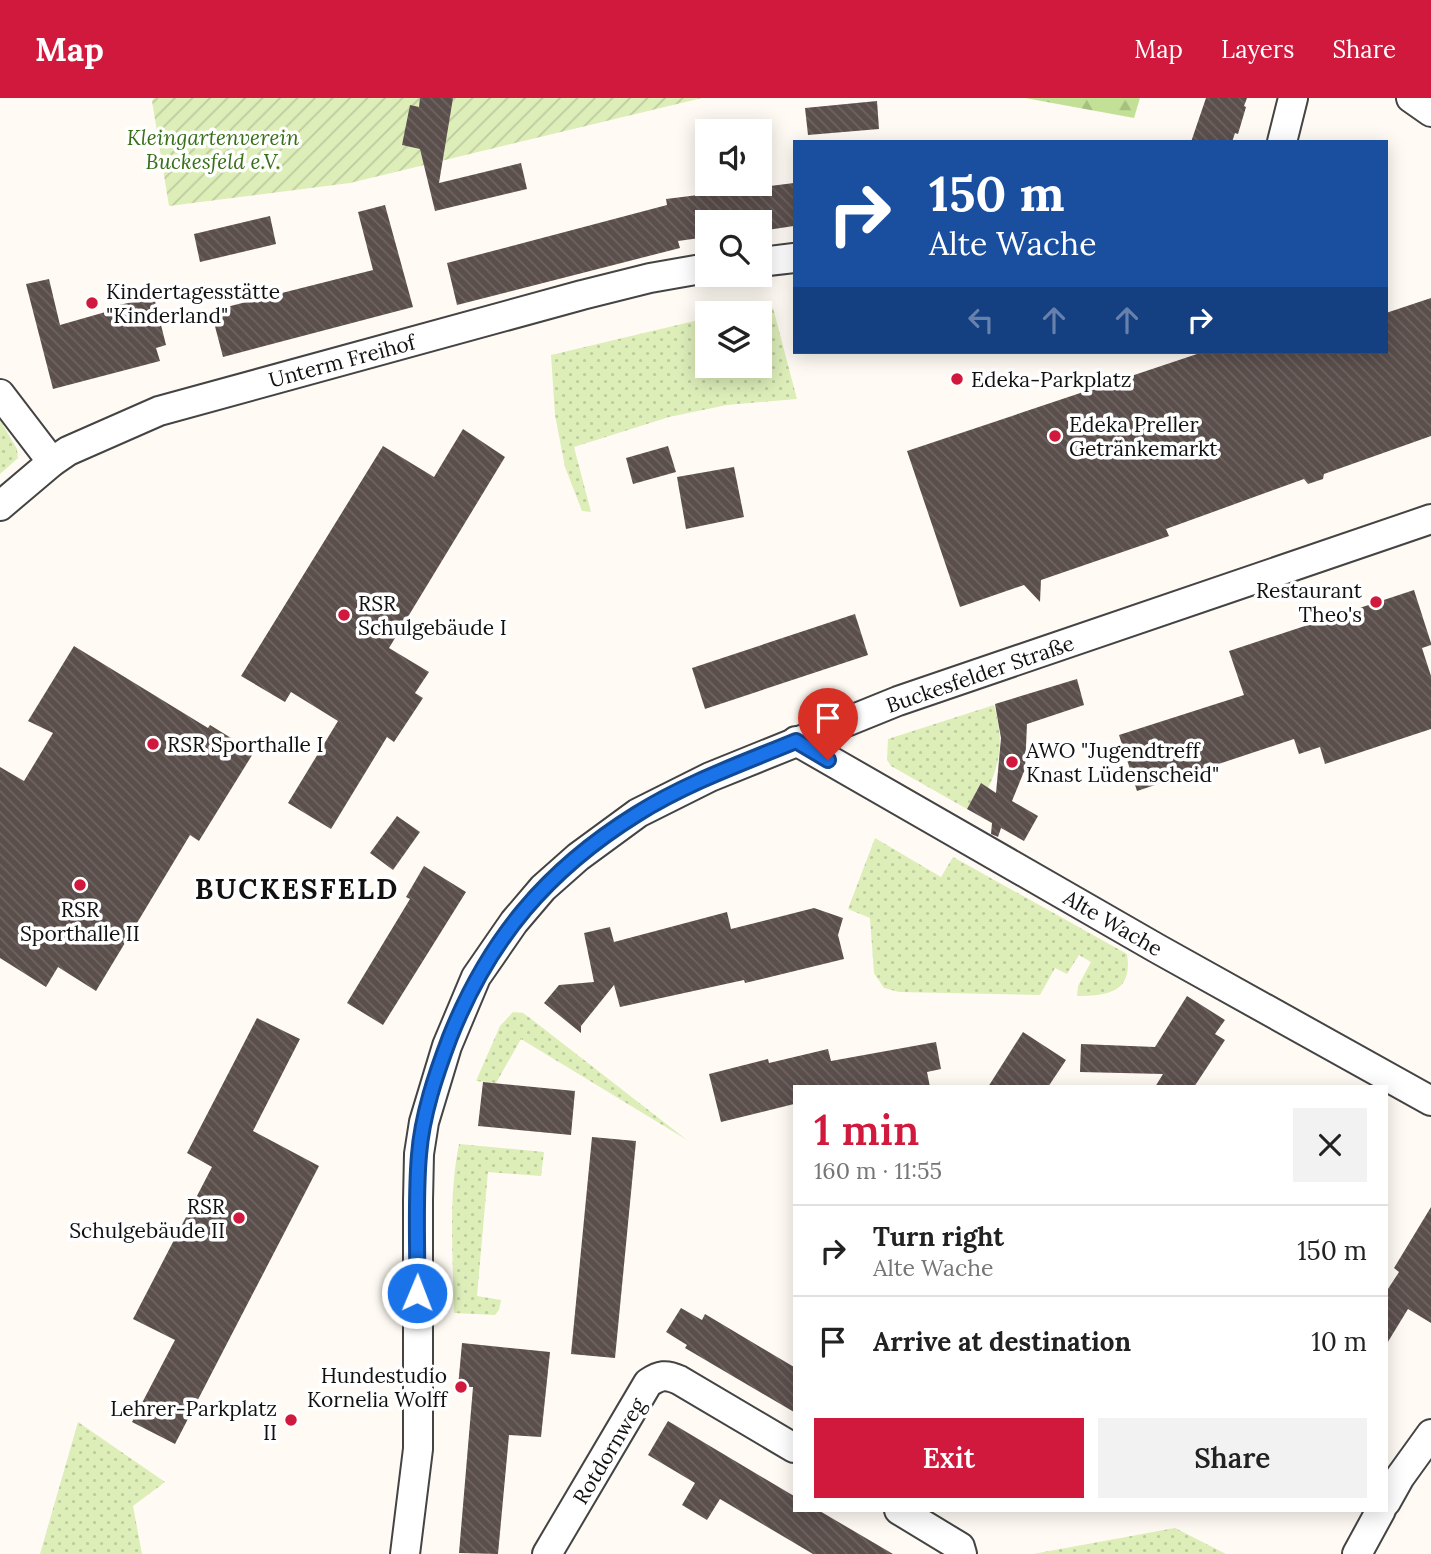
<!DOCTYPE html>
<meta charset="utf-8">
<style>
:root{--surface:#fff;--page:#f2f2f2;--text:#222;--muted:#767676;--line:#e0e0e0;--accent:#d0193d}
body{margin:0;font-family:Lora,serif;background:var(--page);color:var(--text);height:100vh;display:flex;flex-direction:column;font-size:26px;white-space:nowrap}
*{box-sizing:border-box;margin:0}
p{font-size:23px;color:var(--muted)}
.icon{flex:none;width:38px;height:38px;fill:none;stroke:currentColor;stroke-width:2;stroke-linecap:round;stroke-linejoin:round}
.map{position:relative;flex:1;overflow:hidden}
.panel{position:absolute;left:793px;top:987px;width:595px;height:427px;display:flex;flex-direction:column;background:var(--surface);border-radius:0px;box-shadow:0 4px 18px #0003}
.panel>*{flex:none}
.banner{position:absolute;left:793px;top:42px;width:595px;height:214px;border-radius:0px;box-shadow:0 4px 18px #0003;background:#1a4fa0;color:#fff;overflow:hidden}
.buttons{position:absolute;left:695px;top:21px;display:grid;gap:14px}
.buttons a{display:grid;place-items:center;width:77px;height:77px;border-radius:0px;background:var(--surface);box-shadow:0 4px 18px #0003;font-size:35px}
.pin{position:absolute;display:grid;place-items:center;width:60px;height:60px;color:#fff;margin:-72px -30px;border-radius:50% 50% 50% 0;rotate:-45deg;box-shadow:0 0 7px #0007}
.pin .icon{rotate:45deg}
.me{position:absolute;width:77px;margin:-38px;rotate:1deg;stroke-linejoin:round;filter:drop-shadow(0 0 5px #0008)}
.turn{display:flex;align-items:center;gap:24px;height:147px;padding:0 21px;font-size:32px}
.turn .icon{width:91px;height:91px;stroke-width:2.5}
.turn b{display:block;font-size:49px;line-height:60px}
.lanes{display:flex;align-items:center;height:66px;padding:0 21px;background:#0003;justify-content:center;gap:35px;direction:ltr}
.lanes .off{opacity:.35}
.round{display:grid;place-items:center;flex:none;width:74px;height:74px;border-radius:0px;background:var(--page)}
.overview{display:flex;align-items:center;justify-content:space-between;height:119px;padding:0 21px}
h1{font-size:42px;font-weight:600;line-height:52px;color:var(--accent)}
.button{display:flex;gap:14px;margin-top:auto;padding:14px 21px}
.button a{flex:1;height:80px;border-radius:0px;background:var(--accent);color:#fff;font-size:28px;font-weight:600;line-height:80px;text-align:center}
.button a+a{background:var(--page);color:var(--text)}
ul{padding:0;list-style:none}
li{display:flex;align-items:center;gap:21px;height:91px;padding:0 21px;border-top:2px solid var(--line)}
li div{flex:1}
li b{display:block;font-size:26px}
li em{font-style:normal}
header{display:flex;align-items:center;gap:42px;box-sizing:border-box;height:98px;padding:0 35px;background:var(--accent);color:#fff}
header strong{font-size:33px}
nav{display:flex;gap:38px;margin-inline-start:auto;font-size:24px}
.map>svg:first-child{display:block}
.grass{fill:url(#grass-dots)}
.forest{fill:url(#forest-firs)}
.garden{fill:url(#garden-furrows)}
.building{fill:url(#building-back-hatch)}
.lines{fill:none;stroke-linecap:round;stroke-linejoin:round}
.minor-casing{stroke:#444;stroke-width:32}
.minor{stroke:#fff;stroke-width:28}
.route-casing{stroke:#114b97;stroke-width:18}
.route{stroke:#1a73e8;stroke-width:12}
.poi-dot{fill:#d0193d;stroke:#fff;stroke-width:2.5}
.labels{text-anchor:middle;dominant-baseline:central;stroke-width:7;stroke-linejoin:round;paint-order:stroke}
.park-label{font-size:21px;font-style:italic;fill:#387019;stroke:#fff}
.poi-label{font-size:21px;fill:#111;stroke:#fff;text-anchor:start}
.street-label{font-size:21px;fill:#111;stroke:#fff}
.district-label{font-size:28px;font-weight:bold;letter-spacing:2px;fill:#111;stroke:#fff}
</style>
<header>
<strong>Map</strong>
<nav><a>Map</a><a>Layers</a><a>Share</a></nav>
</header>
<div class="map">
<svg width="1431" height="1456" viewBox="0 0 1431 1456">
<defs>
<pattern id="grass-dots" width="8" height="8" patternUnits="userSpaceOnUse" patternTransform="scale(1.75)"><rect width="8" height="8" fill="#ddeeb9"/><path d="M2 2h.1M6 6h.1" fill="none" stroke="#bdcb9e" stroke-width="1.8" stroke-linecap="round"/></pattern>
<pattern id="forest-firs" width="22" height="20" patternUnits="userSpaceOnUse" patternTransform="scale(1.75)"><rect width="22" height="20" fill="#c3e196"/><path d="M5 1l3.5 6h-7zM16 11l3.5 6h-7z" fill="#a6c080"/></pattern>
<pattern id="garden-furrows" width="10" height="10" patternUnits="userSpaceOnUse" patternTransform="scale(1.75)"><rect width="10" height="10" fill="#ddeeb9"/><path d="M-1 1l2-2M0 10L10 0M9 11l2-2" fill="none" stroke="#bdcb9e"/></pattern>
<pattern id="building-back-hatch" width="6" height="6" patternUnits="userSpaceOnUse" patternTransform="scale(1.75)"><rect width="6" height="6" fill="#5b4f4c"/><path d="M-1 5l2 2M0 0l6 6M5-1l2 2" fill="none" stroke="#6e6462"/></pattern>
</defs>
<rect width="100%" height="100%" fill="#fffbf4"/>
<g class="grass">
<polygon points="773,210 797,301 727,307 669,319 574,349 591,414 582,413 565,369 555,317 551,257 707,220 707,268 760,268 760,215 731,215"/>
<polygon points="0,322 17,351 18,360 0,376"/>
<path d="M994,607C1003,636 1002,662 988,690L981,686L967,711L891,668L887,662L888,641Z"/>
<path d="M875,740L941,779L953,759L1127,856C1133,894 1109,898 1077,898L1078,888L1091,864L1079,857L1067,876L1055,870L1040,897L899,894L884,890L874,875L870,820L848,811Z"/>
<polygon points="513,914 523,915 530,920 687,1042 521,941 496,985 476,983 500,928"/>
<path d="M459,1046L544,1054L541,1078L488,1074L477,1198L501,1202L499,1212L495,1217L454,1215C453,1159 448,1101 459,1046Z"/>
<polygon points="78,1324 165,1384 133,1408 142,1456 40,1456"/>
<polygon points="1175,1430 1226,1456 1033,1456"/>
</g>
<polygon class="forest" points="1025,0 1140,0 1134,20"/>
<polygon class="garden" points="154,0 702,0 350,85 169,108 152,3"/>
<g class="building">
<polygon points="420,0 453,0 439,85 521,65 527,91 435,113 420,51 402,47 410,7 419,9"/>
<polygon points="1206,0 1247,0 1244,8 1246,9 1238,36 1235,35 1232,44 1191,44"/>
<polygon points="877,3 879,31 808,37 805,10"/>
<polygon points="794,85 794,128 760,133 760,124 707,124 707,139 678,143 680,150 457,207 447,165 667,107 666,101"/>
<polygon points="385,107 413,209 223,259 211,213 373,172 358,114"/>
<polygon points="270,118 276,146 200,164 194,136"/>
<polygon points="49,181 60,227 116,211 115,208 154,199 166,247 156,250 160,263 53,291 26,186"/>
<polygon points="1431,200 1431,338 1324,376 1323,381 1308,386 1304,381 1166,431 1169,438 1041,482 1040,504 1024,487 960,509 907,353 1203,254 1386,254 1386,215"/>
<polygon points="463,331 505,359 389,550 429,574 415,595 423,600 394,644 387,639 331,731 288,705 338,623 291,594 285,604 241,578 383,348 434,379"/>
<polygon points="668,348 676,374 633,386 626,360"/>
<polygon points="734,369 744,419 686,431 677,379"/>
<polygon points="1414,492 1431,545 1431,547 1422,550 1431,578 1431,631 1325,666 1320,649 1299,656 1294,641 1137,693 1119,637 1244,597 1229,553"/>
<polygon points="855,516 868,557 705,611 692,570"/>
<polygon points="74,548 208,630 210,627 254,654 199,743 190,737 96,893 58,869 46,889 0,860 0,669 24,683 53,635 28,623"/>
<polygon points="1077,581 1084,607 1027,626 1025,671 1012,703 1038,718 1024,743 1001,730 998,739 996,738 991,736 992,725 967,711 981,685 996,695 1001,640 995,606"/>
<polygon points="397,718 420,734 393,772 370,755"/>
<polygon points="424,768 466,794 383,927 347,905 410,801 406,799"/>
<polygon points="814,810 843,820 838,837 844,861 745,885 744,882 620,909 614,887 581,928 581,935 544,905 559,887 594,884 584,835 610,829 614,844 727,814 731,831"/>
<polygon points="1187,898 1225,922 1215,936 1225,942 1194,989 1155,989 1163,976 1080,974 1081,946 1155,949"/>
<polygon points="257,920 300,941 253,1033 319,1068 175,1346 132,1324 175,1242 133,1221 212,1069 187,1055"/>
<polygon points="1023,934 1066,962 1048,989 988,989"/>
<polygon points="936,944 941,971 927,974 930,989 794,989 794,1006 721,1024 709,976 768,961 769,965 828,951 831,963"/>
<polygon points="483,984 575,993 571,1037 478,1028"/>
<polygon points="592,1039 636,1043 615,1260 571,1256"/>
<polygon points="1431,1109 1431,1225 1408,1211 1386,1247 1386,1194 1399,1174 1394,1170"/>
<polygon points="681,1210 702,1222 705,1216 794,1269 794,1314 685,1250 687,1247 666,1234"/>
<polygon points="462,1245 550,1254 541,1339 509,1337 498,1456 459,1455 473,1289 458,1289"/>
<polygon points="668,1323 794,1398 794,1412 818,1412 893,1456 813,1456 720,1401 707,1422 682,1407 695,1385 648,1357"/>
</g>
<g class="lines">
<defs>
<g id="minor">
<polyline points="1411,0 1431,14"/>
<polyline points="1282,44 1293,0"/>
<polyline points="760,164 794,160"/>
<polyline points="0,296 52,364"/>
<polyline points="0,408 52,364 68,353 159,313 582,197 650,180 707,170"/>
<polyline points="796,643 1158,851 1431,1003"/>
<polyline points="1386,1404 1400,1379 1431,1336"/>
<polyline points="899,1412 960,1449 962,1456"/>
<polyline points="405,1456 418,1351 418,1102 419,1056 424,1024 447,948 476,879 514,824 543,790 578,759 638,715 710,679 898,603 1431,421"/>
<path d="M547,1456L648,1285C660,1277 666,1276 679,1282L794,1350"/>
<polyline points="1357,1456 1381,1412"/>
</g>
</defs>
<use href="#minor" class="minor-casing"/>
<use href="#minor" class="minor"/>
</g>
<g class="lines">
<defs>
<path id="route" d="M417,1195C418,1149 415,1103 419,1057C422,1017 436,976 450,939C489,841 547,772 637,716C686,685 743,665 796,643L828,662"/>
</defs>
<use href="#route" class="route-casing"/>
<use href="#route" class="route"/>
</g>
<g class="poi-dot">
<circle cx="92" cy="205" r="7"/>
<circle cx="957" cy="281" r="7"/>
<circle cx="1055" cy="338" r="7"/>
<circle cx="1376" cy="504" r="7"/>
<circle cx="344" cy="517" r="7"/>
<circle cx="153" cy="646" r="7"/>
<circle cx="1012" cy="664" r="7"/>
<circle cx="80" cy="787" r="7"/>
<circle cx="239" cy="1120" r="7"/>
<circle cx="461" cy="1289" r="7"/>
<circle cx="291" cy="1322" r="7"/>
</g>
<g class="labels">
<g class="park-label">
<text x="213" y="39">Kleingartenverein<tspan x="213" dy="24">Buckesfeld e.V.</tspan></text>
</g>
<g class="poi-label">
<text x="106" y="193">Kindertagesstätte<tspan x="106" dy="24">"Kinderland"</tspan></text>
<text x="971" y="281">Edeka-Parkplatz</text>
<text x="1069" y="326">Edeka Preller<tspan x="1069" dy="24">Getränkemarkt</tspan></text>
<text x="1362" y="492" text-anchor="end">Restaurant<tspan x="1362" dy="24">Theo's</tspan></text>
<text x="358" y="505">RSR<tspan x="358" dy="24">Schulgebäude I</tspan></text>
<text x="167" y="646">RSR Sporthalle I</text>
<text x="1026" y="652">AWO "Jugendtreff<tspan x="1026" dy="24">Knast Lüdenscheid"</tspan></text>
<text x="80" y="811" text-anchor="middle">RSR<tspan x="80" dy="24">Sporthalle II</tspan></text>
<text x="225" y="1108" text-anchor="end">RSR<tspan x="225" dy="24">Schulgebäude II</tspan></text>
<text x="447" y="1277" text-anchor="end">Hundestudio<tspan x="447" dy="24">Kornelia Wolff</tspan></text>
<text x="277" y="1310" text-anchor="end">Lehrer-Parkplatz<tspan x="277" dy="24">II</tspan></text>
</g>
<g class="street-label">
<text transform="translate(342 263) rotate(-15)">Unterm Freihof</text>
<text transform="translate(980 576) rotate(-19)">Buckesfelder Straße</text>
<text transform="translate(1113 825) rotate(30)">Alte Wache</text>
<text transform="translate(609 1353) rotate(-59)">Rotdornweg</text>
</g>
<g class="district-label">
<text x="297" y="791">BUCKESFELD</text>
</g>
</g>
</svg>
<div class="buttons">
<a><svg class="icon" aria-label="sound" viewBox="0 0 24 24"><path d="M4 9h4l5-4v14l-5-4H4zM17 9q2 3 0 6"/></svg></a>
<a><svg class="icon" aria-label="search" viewBox="0 0 24 24"><circle cx="10" cy="10" r="6"/><path d="M15 15l6 6"/></svg></a>
<a><svg class="icon" aria-label="layers" viewBox="0 0 24 24"><path d="M12 4l9 5-9 5-9-5zM3 14l9 5 9-5"/></svg></a>
</div>
<div class="pin" style="left:828px;top:662px;background:#d93025"><svg class="icon" aria-label="arrive" viewBox="0 0 24 24"><path d="M6 21V4h12l-3 4 3 4H6"/></svg></div>
<svg class="me" style="left:417px;top:1195px" viewBox="-20 -20 40 40"><circle r="17" fill="#1a73e8" stroke="#fff" stroke-width="3"/><path d="M0-11L8 9 0 5-8 9z" fill="#fff"/></svg>
<div class="banner">
<div class="turn"><svg class="icon" aria-label="right" viewBox="0 0 24 24"><path d="M7 20v-9h11M14 6l5 5-5 5"/></svg><div><b>150 m</b>Alte Wache</div></div>
<div class="lanes"><svg class="icon off" aria-label="left" viewBox="0 0 24 24"><path d="M17 20v-9H6M10 6l-5 5 5 5"/></svg><svg class="icon off" aria-label="ahead" viewBox="0 0 24 24"><path d="M12 20V5M6 11l6-6 6 6"/></svg><svg class="icon off" aria-label="ahead" viewBox="0 0 24 24"><path d="M12 20V5M6 11l6-6 6 6"/></svg><svg class="icon" aria-label="right" viewBox="0 0 24 24"><path d="M7 20v-9h11M14 6l5 5-5 5"/></svg></div>
</div>
<section class="panel">
<div class="overview"><div><h1>1 min</h1><p>160 m · 11:55</p></div><a class="round"><svg class="icon" aria-label="close" viewBox="0 0 24 24"><path d="M6 6l12 12M18 6L6 18"/></svg></a></div>
<ul>
<li><svg class="icon" aria-label="right" viewBox="0 0 24 24"><path d="M7 20v-9h11M14 6l5 5-5 5"/></svg><div><b>Turn right</b><p>Alte Wache</p></div><em>150 m</em></li>
<li><svg class="icon" aria-label="arrive" viewBox="0 0 24 24"><path d="M6 21V4h12l-3 4 3 4H6"/></svg><div><b>Arrive at destination</b></div><em>10 m</em></li>
</ul>
<div class="button"><a>Exit</a><a>Share</a></div>
</section>
</div>
